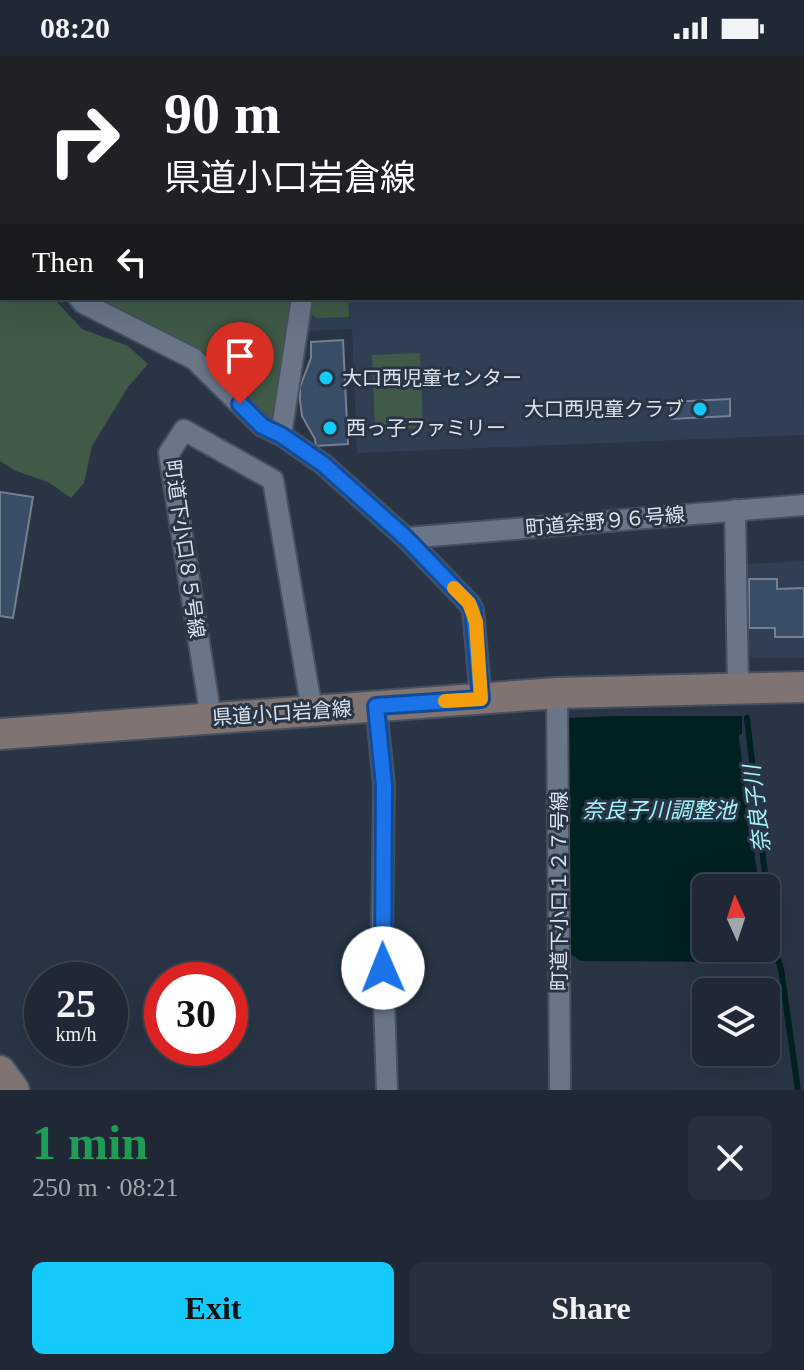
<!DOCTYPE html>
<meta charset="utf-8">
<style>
:root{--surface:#1f2834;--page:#27303c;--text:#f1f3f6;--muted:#a1a6ac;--line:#3c444f;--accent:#13cafb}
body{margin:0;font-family:"Times New Roman","Noto Sans JP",serif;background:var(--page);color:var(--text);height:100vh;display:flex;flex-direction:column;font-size:30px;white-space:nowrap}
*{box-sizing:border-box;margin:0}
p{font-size:26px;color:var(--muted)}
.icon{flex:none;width:44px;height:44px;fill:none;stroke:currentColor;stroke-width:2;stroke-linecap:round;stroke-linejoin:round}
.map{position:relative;height:1034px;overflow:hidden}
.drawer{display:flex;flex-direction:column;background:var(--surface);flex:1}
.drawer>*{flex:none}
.banner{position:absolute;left:0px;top:0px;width:804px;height:244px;box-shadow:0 8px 32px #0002,0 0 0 2px var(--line);background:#202124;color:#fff;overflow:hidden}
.needle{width:52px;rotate:357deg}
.controls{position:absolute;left:692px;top:818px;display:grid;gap:16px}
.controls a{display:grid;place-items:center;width:88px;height:88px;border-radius:12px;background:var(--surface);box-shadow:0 8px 32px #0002,0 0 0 2px var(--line);font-size:40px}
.speed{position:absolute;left:24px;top:906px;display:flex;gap:16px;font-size:40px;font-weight:700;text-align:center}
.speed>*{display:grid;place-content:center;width:104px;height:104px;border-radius:50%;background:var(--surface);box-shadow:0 8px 32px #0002,0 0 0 2px var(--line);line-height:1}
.speed small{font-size:20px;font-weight:400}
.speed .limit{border:12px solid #d22;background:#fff;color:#111}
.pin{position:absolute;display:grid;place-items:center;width:68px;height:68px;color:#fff;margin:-82px -34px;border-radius:50% 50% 50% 0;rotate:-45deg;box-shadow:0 0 8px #0007}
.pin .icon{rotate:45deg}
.me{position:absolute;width:88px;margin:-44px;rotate:359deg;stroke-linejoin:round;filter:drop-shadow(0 0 6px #0008)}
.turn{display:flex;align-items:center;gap:28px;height:168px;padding:0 32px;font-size:36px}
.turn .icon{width:104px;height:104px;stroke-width:2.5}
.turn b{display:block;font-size:56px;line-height:68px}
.then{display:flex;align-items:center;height:76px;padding:0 32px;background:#0003;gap:16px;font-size:30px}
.round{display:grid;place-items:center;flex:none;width:84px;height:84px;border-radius:12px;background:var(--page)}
.head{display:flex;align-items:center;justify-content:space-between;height:136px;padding:0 32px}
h1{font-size:48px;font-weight:700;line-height:60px;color:#1e9e55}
.action{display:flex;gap:16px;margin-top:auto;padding:16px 32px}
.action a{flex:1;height:92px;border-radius:12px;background:var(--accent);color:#111;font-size:32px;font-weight:700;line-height:92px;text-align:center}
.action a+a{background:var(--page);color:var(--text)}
.status{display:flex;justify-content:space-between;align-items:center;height:56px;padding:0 40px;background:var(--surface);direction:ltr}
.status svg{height:22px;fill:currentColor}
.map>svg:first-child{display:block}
.built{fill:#303f54}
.green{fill:#405a47}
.water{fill:#002022}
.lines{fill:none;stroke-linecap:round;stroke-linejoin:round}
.stream{stroke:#002022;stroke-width:6}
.building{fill:#3a4d66;stroke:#728092;stroke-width:2}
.street-casing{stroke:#46505e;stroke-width:24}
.secondary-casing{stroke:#46505e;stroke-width:34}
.street{stroke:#687688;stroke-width:20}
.secondary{stroke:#7f7471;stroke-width:30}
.route-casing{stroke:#114b97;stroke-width:20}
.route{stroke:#1a73e8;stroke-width:14}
.slow{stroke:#f59e0b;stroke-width:14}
.poi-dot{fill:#13cafb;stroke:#293545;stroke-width:3}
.labels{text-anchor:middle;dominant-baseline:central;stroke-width:6;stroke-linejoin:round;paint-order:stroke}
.poi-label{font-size:20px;fill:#dce3ee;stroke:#293545;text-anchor:start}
.street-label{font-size:20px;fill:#dce3ee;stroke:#293545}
.water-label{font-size:22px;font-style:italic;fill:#a3f4f9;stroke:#293545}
</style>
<div class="status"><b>08:20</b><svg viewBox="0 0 49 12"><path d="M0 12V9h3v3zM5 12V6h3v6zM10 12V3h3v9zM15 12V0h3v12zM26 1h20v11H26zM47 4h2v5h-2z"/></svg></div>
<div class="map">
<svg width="804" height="1034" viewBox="0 0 804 1034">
<rect width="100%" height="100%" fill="#293545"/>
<g class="built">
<polygon points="371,0 801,0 801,2 370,2"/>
<polygon points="802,23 804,379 357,397 352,273 307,275 312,242 802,242"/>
<polygon points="804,505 804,602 752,602 746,596 746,508"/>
</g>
<g class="green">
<polygon points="0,0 220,0 223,2 2,2 2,144"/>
<polygon points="0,178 2,242 53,242 82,273 128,290 148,308 128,331 92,390 84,427 71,442 48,426 16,415 0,405"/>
<polygon points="84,242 293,242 273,365 265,368 197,301"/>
<polygon points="312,242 348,242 349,261 316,262 310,256"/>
<polygon points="420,297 423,372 375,374 372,299"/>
</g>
<polygon class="water" points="613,660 742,660 742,678 739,679 739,682 759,832 706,832 706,892 766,892 766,881 768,899 752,906 581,905 569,897 568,662"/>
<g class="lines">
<polyline class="stream" points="747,662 773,888 781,913 798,1034"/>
</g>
<g class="building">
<rect x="639" y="0" width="108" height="2"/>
<polygon points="343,284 348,388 316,390 315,383 302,360 300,345 300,331 311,302 311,286"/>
<polygon points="730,343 730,360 671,363 671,346"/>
<polygon points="0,436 33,441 13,562 0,560"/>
<polygon points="749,523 777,523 777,533 804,532 804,581 775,581 775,572 749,572"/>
</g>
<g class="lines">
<defs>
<g id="street">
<polyline points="241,0 244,2"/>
<polyline points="347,2 348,0"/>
<polyline points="0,149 2,151"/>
<polyline points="79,242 83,247 194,303 262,370 281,379 323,408 406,482 469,547 473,554 481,643"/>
<polyline points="281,379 302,242"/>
<polyline points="735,454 738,631"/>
<polyline points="406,482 804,449"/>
<polyline points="557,637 560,1034"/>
<polyline points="376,650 384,729 382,882 387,1034"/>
<polyline points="211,662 169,397 184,374 273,424 312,655"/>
</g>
<g id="secondary">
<polyline points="0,678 557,637 804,631"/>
<polyline points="0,1015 14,1034"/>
</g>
</defs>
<use href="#street" class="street-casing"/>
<use href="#secondary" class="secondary-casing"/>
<use href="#street" class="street"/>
<use href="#secondary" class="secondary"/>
</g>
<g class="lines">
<defs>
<polyline id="route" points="240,348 262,370 281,379 323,408 406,482 469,547 473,554 481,643 376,650 384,729 383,912"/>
</defs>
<use href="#route" class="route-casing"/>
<use href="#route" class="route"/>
<polyline class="slow" points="445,645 481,643 476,566 469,547 454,532"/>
</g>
<g class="poi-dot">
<circle cx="326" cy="322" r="8"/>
<circle cx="700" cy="353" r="8"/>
<circle cx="330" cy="372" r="8"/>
</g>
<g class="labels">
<g class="poi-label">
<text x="342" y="322">大口西児童センター</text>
<text x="684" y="353" text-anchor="end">大口西児童クラブ</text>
<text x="346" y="372">西っ子ファミリー</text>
</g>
<g class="street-label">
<text transform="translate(605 465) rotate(-5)">町道余野９６号線</text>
<text transform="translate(185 493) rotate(82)">町道下小口８５号線</text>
<text transform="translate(282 657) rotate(-4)">県道小口岩倉線</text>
<text transform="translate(559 835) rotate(-90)">町道下小口１２７号線</text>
</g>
<g class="water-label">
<text transform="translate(757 753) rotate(-97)">奈良子川</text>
<text x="659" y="754">奈良子川調整池</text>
</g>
</g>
</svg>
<div class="controls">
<a><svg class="needle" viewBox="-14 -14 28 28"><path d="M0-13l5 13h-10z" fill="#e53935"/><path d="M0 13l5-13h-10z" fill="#a1a6ac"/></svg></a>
<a><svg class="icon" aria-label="layers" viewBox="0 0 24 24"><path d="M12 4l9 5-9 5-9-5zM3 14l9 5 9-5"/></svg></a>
</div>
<div class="speed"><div>25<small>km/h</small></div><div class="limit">30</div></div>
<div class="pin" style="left:240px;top:348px;background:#d93025"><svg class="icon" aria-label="arrive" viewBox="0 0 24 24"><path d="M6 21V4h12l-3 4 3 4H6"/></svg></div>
<svg class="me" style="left:383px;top:912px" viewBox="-20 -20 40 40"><circle r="19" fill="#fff"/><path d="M0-13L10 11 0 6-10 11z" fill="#1a73e8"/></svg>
<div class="banner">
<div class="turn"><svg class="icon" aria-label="right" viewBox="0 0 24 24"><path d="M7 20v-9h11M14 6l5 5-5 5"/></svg><div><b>90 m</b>県道小口岩倉線</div></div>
<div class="then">Then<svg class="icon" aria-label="left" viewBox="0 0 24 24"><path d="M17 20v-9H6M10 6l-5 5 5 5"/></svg></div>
</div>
</div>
<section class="drawer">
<div class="head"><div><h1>1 min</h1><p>250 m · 08:21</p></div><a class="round"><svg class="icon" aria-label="close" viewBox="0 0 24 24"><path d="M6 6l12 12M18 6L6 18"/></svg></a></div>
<div class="action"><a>Exit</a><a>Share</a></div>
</section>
